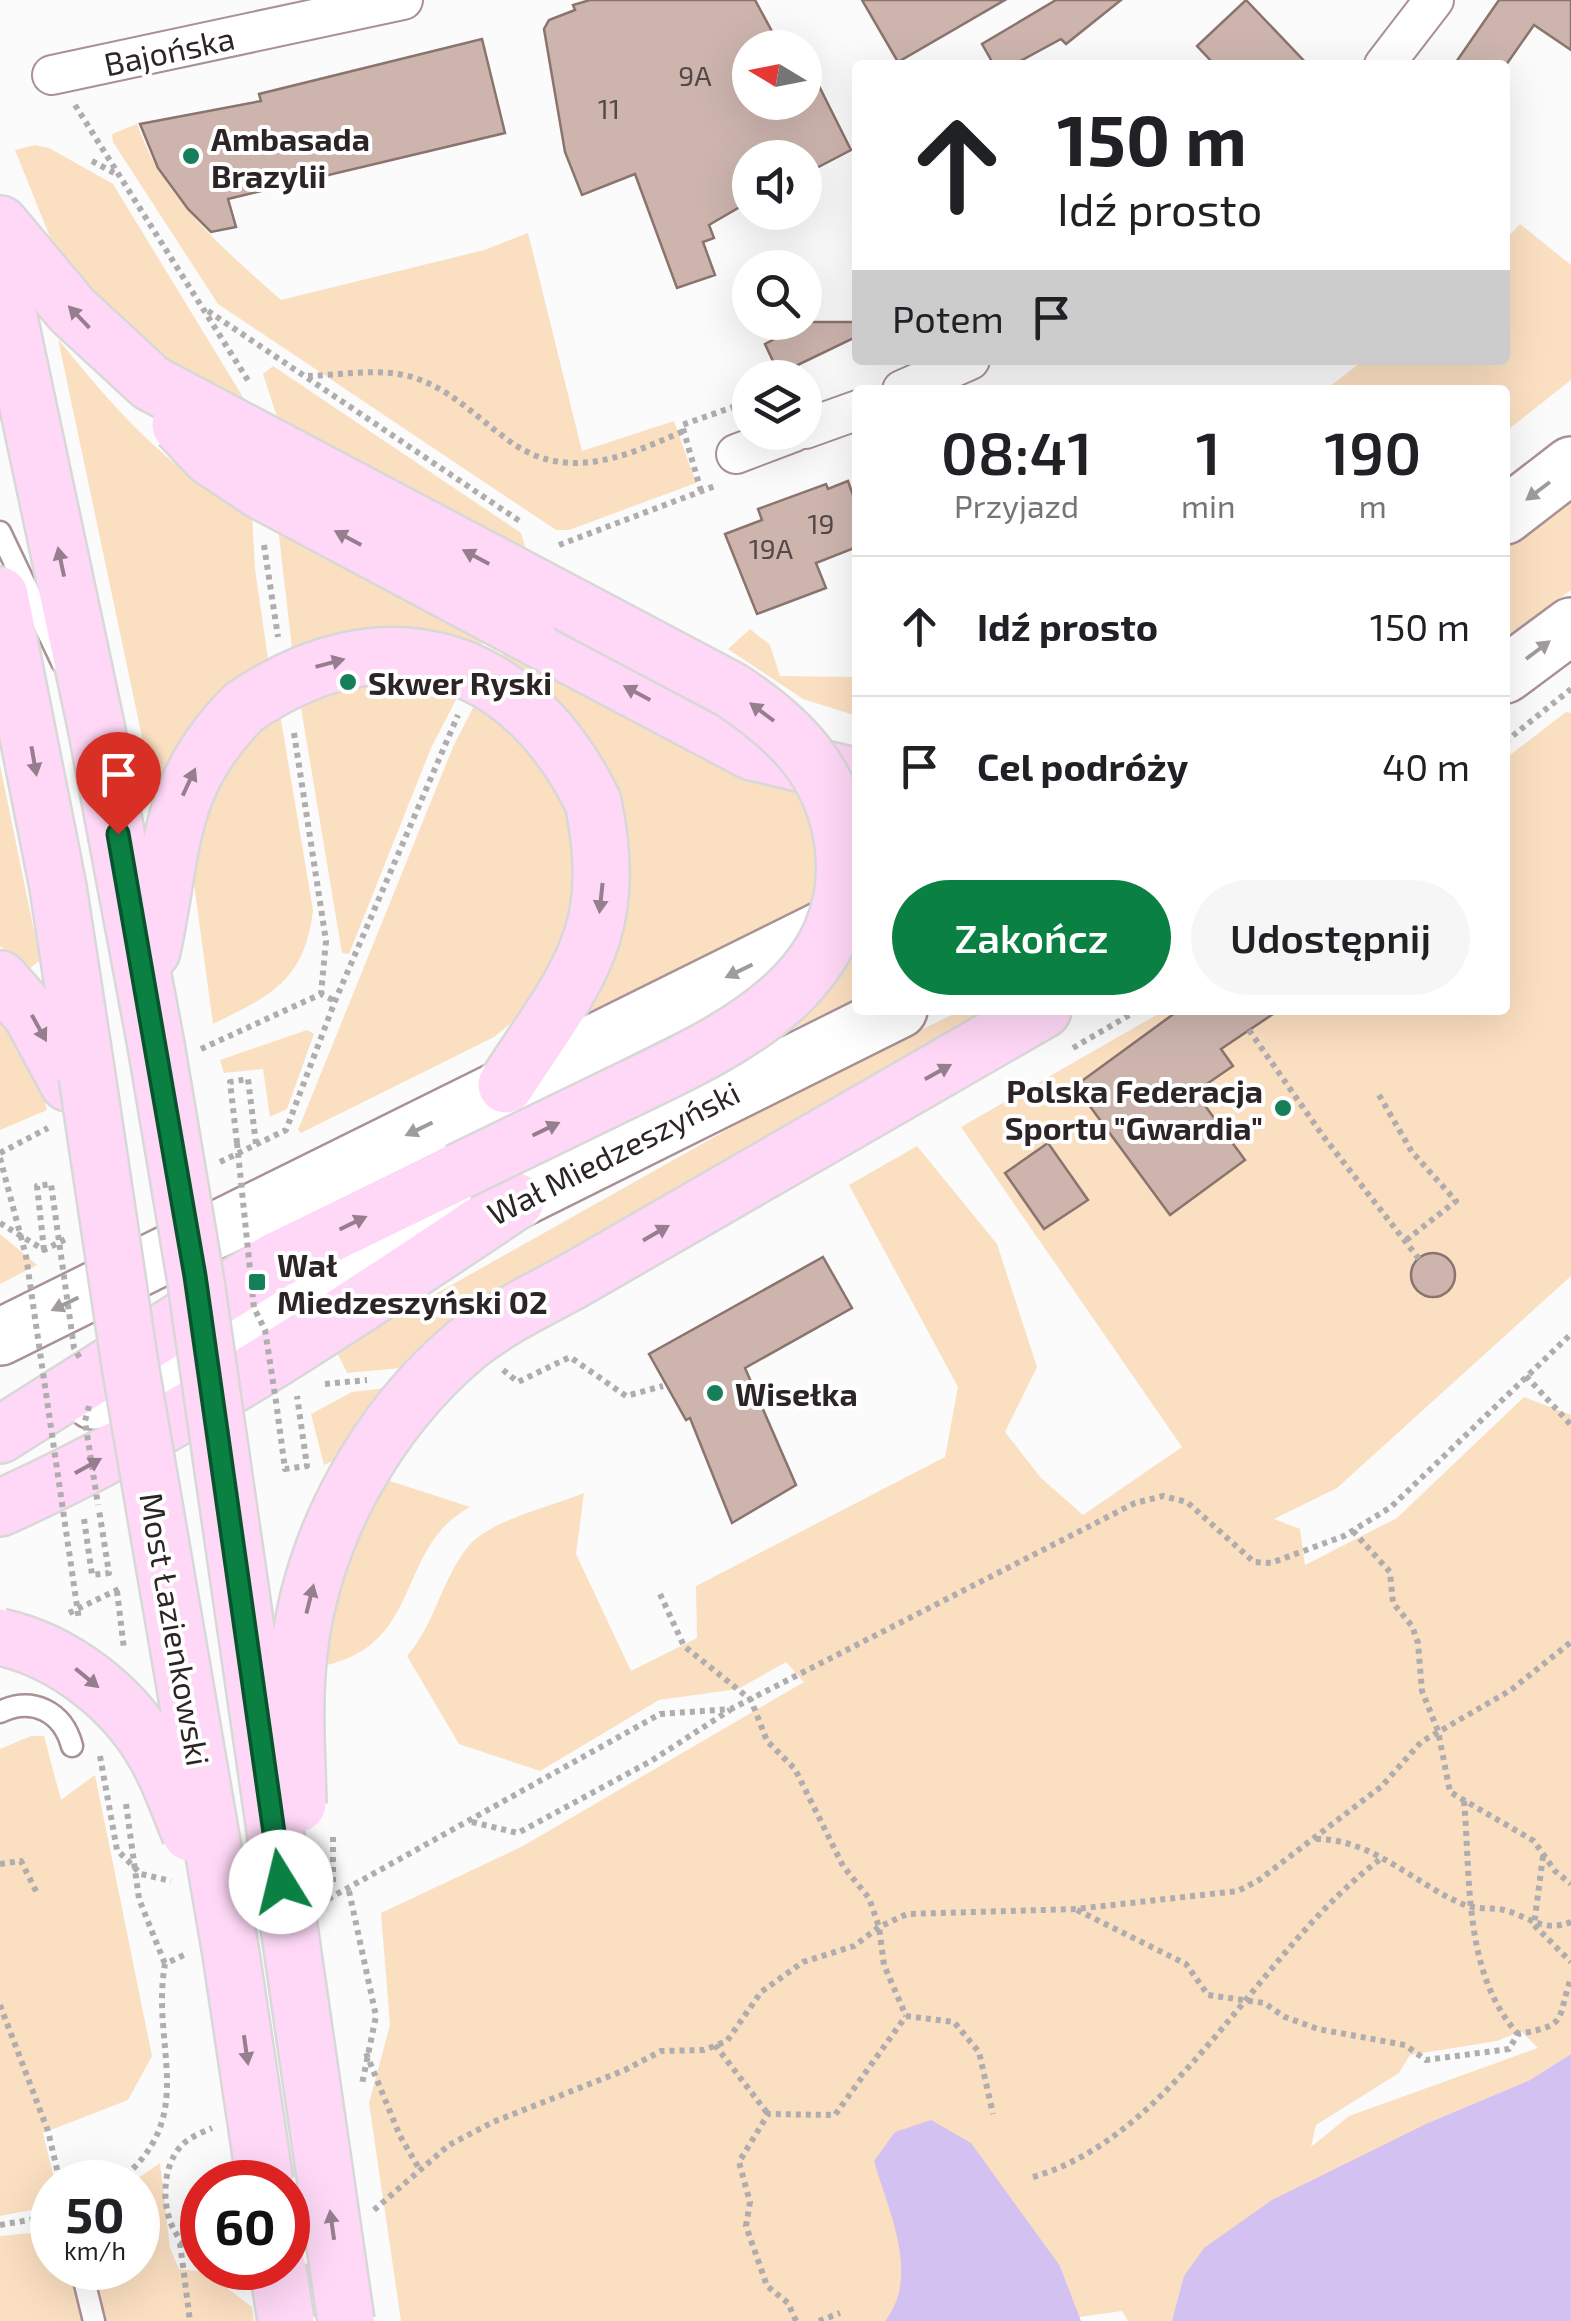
<!DOCTYPE html>
<html lang="pl">
<meta charset="utf-8">
<style>
:root{--surface:#fff;--page:#f6f6f6;--text:#202124;--muted:#757577;--line:#e0e0e0;--accent:#0b8043}
body{margin:0;font-family:"Exo 2",sans-serif;background:var(--page);color:var(--text);height:100vh;display:flex;flex-direction:column;font-size:38px;white-space:nowrap}
*{box-sizing:border-box;margin:0}
p{font-size:32px;color:var(--muted)}
.icon{flex:none;width:55px;height:55px;fill:none;stroke:currentColor;stroke-width:2;stroke-linecap:round;stroke-linejoin:round}
.map{position:relative;flex:1;overflow:hidden}
.sheet{position:absolute;left:852px;top:385px;width:658px;height:630px;display:flex;flex-direction:column;background:var(--surface);border-radius:10px;box-shadow:0 10px 40px #0002}
.sheet>*{flex:none}
.top-card{position:absolute;left:852px;top:60px;width:658px;height:305px;border-radius:10px;box-shadow:0 10px 40px #0002;background:#fff;color:var(--text);overflow:hidden}
.needle{width:65px;rotate:280deg}
.tools{position:absolute;left:732px;top:30px;display:grid;gap:20px}
.tools a{display:grid;place-items:center;width:90px;height:90px;border-radius:50%;background:var(--surface);box-shadow:0 10px 40px #0002;font-size:50px}
.speed{position:absolute;left:30px;top:2160px;display:flex;gap:20px;font-size:50px;font-weight:700;text-align:center}
.speed>*{display:grid;place-content:center;width:130px;height:130px;border-radius:50%;background:var(--surface);box-shadow:0 10px 40px #0002;line-height:1}
.speed small{font-size:25px;font-weight:400}
.speed .limit{border:15px solid #d22;background:#fff;color:#111}
.pin{position:absolute;display:grid;place-items:center;width:85px;height:85px;color:#fff;margin:-102px -42px;border-radius:50% 50% 50% 0;rotate:-45deg;box-shadow:0 0 10px #0007}
.pin .icon{rotate:45deg}
.me{position:absolute;width:110px;margin:-55px;rotate:351deg;stroke-linejoin:round;filter:drop-shadow(0 0 8px #0008)}
.turn{display:flex;align-items:center;gap:35px;height:210px;padding:0 40px;font-size:45px}
.turn .icon{width:130px;height:130px;stroke-width:2.5}
.turn b{display:block;font-size:70px;line-height:85px}
.then{display:flex;align-items:center;height:95px;padding:0 40px;background:#0003;gap:20px;font-size:38px}
.eta{display:flex;justify-content:space-evenly;align-items:center;height:170px;text-align:center}
.eta b{font-size:60px;font-weight:600;line-height:70px}
.action{display:flex;gap:20px;margin-top:auto;padding:20px 40px}
.action a{flex:1;height:115px;border-radius:60px;background:var(--accent);color:#fff;font-size:40px;font-weight:600;line-height:115px;text-align:center}
.action a+a{background:var(--page);color:var(--text)}
ul{padding:0;list-style:none}
li{display:flex;align-items:center;gap:30px;height:140px;padding:0 40px;border-top:2px solid var(--line)}
li div{flex:1}
li b{display:block;font-size:38px}
li em{font-style:normal}
.map>svg:first-child{display:block}
.green{fill:#fbdfc1;fill-rule:evenodd}
.water{fill:#d3c1f1}
.building{fill:#cdb5ae;stroke:#8a746d;stroke-width:2.5}
.lines{fill:none;stroke-linecap:round;stroke-linejoin:round}
.service-casing{stroke:#a99195;stroke-width:25}
.minor-casing{stroke:#a99195;stroke-width:42}
.secondary-casing{stroke:#a99195;stroke-width:60}
.primary-casing{stroke:#d9d8d8;stroke-width:60}
.path{stroke:#b0adae;stroke-width:6;stroke-dasharray:5 5;stroke-linecap:butt}
.service{stroke:#fff;stroke-width:20}
.minor{stroke:#fff;stroke-width:38}
.secondary{stroke:#fff;stroke-width:55}
.primary{stroke:#fed8f6;stroke-width:55}
.primary-bridge-casing{stroke:#d9d8d8;stroke-width:60;stroke-linecap:butt}
.path-bridge{stroke:#b0adae;stroke-width:6;stroke-dasharray:5 5;stroke-linecap:butt}
.primary-bridge{stroke:#fed8f6;stroke-width:55}
.oneway{fill:#967e8e}
.oneway2{fill:#a09c9d}
.route-casing{stroke:#07532c;stroke-width:25}
.route{stroke:#0b8043;stroke-width:18}
.poi-dot{fill:#167e59;stroke:#fff;stroke-width:4}
.labels{text-anchor:middle;dominant-baseline:central;stroke-width:8;stroke-linejoin:round;paint-order:stroke}
.number-label{font-size:28px;fill:#554848}
.street-label{font-size:32px;fill:#2d2426;stroke:#fff}
.poi-label{font-size:32px;font-weight:bold;fill:#2d2426;stroke:#fff;text-anchor:start}
</style>
<div class="map">
<svg width="1571" height="2321" viewBox="0 0 1571 2321">
<rect width="100%" height="100%" fill="#fbfbfb"/>
<g class="green">
<path d="M137,124C164,200 223,248 281,300L484,250L528,233L582,451L674,421L696,483L569,530H556L218,304L113,142L112,134Z"/>
<polygon points="35,145 49,148 113,184 252,412 134,341 56,252 15,150"/>
<polygon points="1520,224 1571,265 1571,380 1505,432 1505,390 1325,390 1364,360 1505,360 1505,240"/>
<path d="M58,339C112,406 172,476 252,513L255,569L268,659C214,695 180,734 154,794Z"/>
<polygon points="273,366 521,533 527,553 281,429 263,374"/>
<polygon points="1571,497 1571,590 1505,640 1505,550"/>
<path d="M277,519L484,638L478,650C406,632 365,625 292,648Z"/>
<polygon points="750,629 770,645 780,676 857,677 857,716 803,699 728,649"/>
<polygon points="506,649 735,771 800,793 816,839 813,902 574,1019 623,896 500,661"/>
<polygon points="363,677 460,692 431,748 349,954 342,953 299,696"/>
<polygon points="477,700 554,774 580,846 568,945 527,1010 494,1037 301,1133 298,1130 453,747"/>
<path d="M279,708L313,910C305,980 271,996 213,1024L191,862L204,795Z"/>
<path d="M1566,712L1571,713V1276L1337,1488L1274,1519L1300,1529L1305,1565L1397,1518L1524,1397L1571,1415V2054L1530,2080L1428,2123L1183,2321H1128L1122,2311L1079,2317L1060,2266L895,2308L885,2321H401L369,2103L390,2025L381,1913L523,1846L804,1682L786,1662L738,1689L659,1700L540,1771L459,1744L407,1656C435,1624 441,1581 467,1548C487,1521 552,1506 584,1493L576,1554L631,1671L697,1638L696,1586L945,1457L958,1387L849,1185L917,1146L997,1244L1037,1367L1005,1432L1041,1478L1083,1515L1182,1447L961,1127L1165,1010H1505V759ZM1521,2031L1538,2048L1349,2116L1311,2147L1316,2125L1399,2073L1410,2055L1497,2041Z"/>
<polygon points="0,765 40,960 28,970 0,946"/>
<polygon points="857,942 857,998 792,1029 836,980"/>
<polygon points="0,1010 36,1070 47,1110 0,1130"/>
<polygon points="962,1010 1008,1010 422,1366 347,1373 336,1350 803,1087"/>
<polygon points="307,1030 314,1034 287,1109 270,1117 263,1069 224,1073 220,1060"/>
<polygon points="0,1234 37,1265 0,1284"/>
<polygon points="404,1386 360,1448 324,1465 311,1414 352,1392"/>
<path d="M387,1480L470,1507C395,1548 424,1642 327,1665C322,1599 357,1535 387,1480Z"/>
<polygon points="31,1736 44,1736 61,1800 95,1775 152,2056 128,2100 43,2133 55,2182 52,2206 0,2216 0,1749"/>
<polygon points="160,2163 170,2248 179,2269 206,2272 252,2307 254,2321 0,2321 0,2236 52,2231 52,2268 138,2268 138,2182 133,2182"/>
</g>
<g class="water">
<polygon points="1571,2054 1571,2321 1172,2321 1184,2276 1204,2248 1272,2200 1428,2123 1530,2080"/>
<path d="M931,2120L971,2143L1060,2266L1081,2321H885C921,2276 888,2210 874,2161L895,2132Z"/>
</g>
<g class="building">
<polygon points="590,0 755,0 781,48 750,48 750,102 805,102 805,58 851,150 805,174 805,158 750,158 750,201 709,225 714,238 703,242 715,275 677,288 635,174 582,195 565,152 544,29 549,20 575,10 573,5"/>
<polygon points="862,0 1005,0 898,62"/>
<polygon points="1056,0 1121,0 1066,44 1061,39 1013,65 994,65 982,44"/>
<polygon points="1246,0 1308,65 1215,65 1197,46"/>
<polygon points="1499,0 1571,0 1571,50 1534,25 1506,65 1454,65"/>
<polygon points="482,39 505,133 228,199 236,227 211,232 188,209 158,168 140,124 261,101 259,94"/>
<polygon points="773,322 858,322 858,336 779,374 765,344 780,336"/>
<polygon points="848,481 857,507 857,547 816,563 826,588 757,614 725,534 762,520 758,509 826,484 828,489"/>
<polygon points="1179,1010 1279,1010 1221,1049 1233,1066 1195,1092 1245,1160 1170,1215 1075,1086"/>
<polygon points="1048,1143 1088,1200 1044,1229 1005,1173"/>
<circle cx="1433" cy="1275" r="22"/>
<polygon points="823,1257 852,1308 745,1368 796,1485 732,1523 690,1418 686,1420 649,1354"/>
</g>
<g class="lines">
<defs>
<g id="service">
<polyline points="0,532 62,662"/>
<path d="M0,1712C33,1696 63,1712 72,1746"/>
<polyline points="81,2268 94,2321"/>
</g>
<g id="minor">
<polyline points="1384,65 1434,0"/>
<polyline points="52,75 403,0"/>
<polyline points="902,390 970,360"/>
<polyline points="805,429 858,410"/>
<polyline points="736,454 794,432"/>
</g>
<g id="secondary">
<polyline points="1505,516 1571,465"/>
<polyline points="1505,675 1571,626"/>
<polyline points="0,1337 858,912"/>
<polyline points="93,1401 516,1201 899,1010"/>
</g>
<g id="primary">
<polyline points="0,224 72,310 151,383"/>
<polyline points="0,275 96,726 156,1045"/>
<polyline points="0,595 58,887 87,1076"/>
<polyline points="527,633 752,752 858,777"/>
<path d="M152,951C174,850 165,786 244,707"/>
<polyline points="0,979 31,1014 68,1083"/>
<path d="M506,1085C574,979 621,937 593,802"/>
<polyline points="571,1282 1043,1010"/>
<polyline points="0,1435 275,1261 458,1172"/>
<path d="M0,1508C184,1425 349,1313 516,1201"/>
</g>
</defs>
<use href="#service" class="service-casing"/>
<use href="#minor" class="minor-casing"/>
<use href="#secondary" class="secondary-casing"/>
<use href="#primary" class="primary-casing"/>
<g class="path">
<polyline points="75,105 249,382"/>
<polyline points="92,161 116,174"/>
<polyline points="208,311 521,522"/>
<path d="M308,376C342,375 382,367 415,378C451,390 474,415 504,437C563,484 622,458 684,431"/>
<polyline points="701,491 682,425 750,401"/>
<polyline points="264,545 278,637"/>
<polyline points="559,545 715,486"/>
<polyline points="294,733 326,941 321,994"/>
<polyline points="1505,742 1571,689"/>
<polyline points="1249,1030 1323,1136 1419,1259"/>
<polyline points="1073,1048 1138,1010"/>
<polyline points="201,1049 321,994 335,1001"/>
<polyline points="1379,1095 1412,1152 1456,1201 1405,1241"/>
<polyline points="237,1143 230,1082 248,1079 256,1144"/>
<polyline points="0,1153 48,1128"/>
<polyline points="220,1162 286,1130 335,1001 458,715"/>
<polyline points="0,1223 44,1250 66,1239"/>
<polyline points="503,1370 518,1382 570,1357 626,1396 663,1386"/>
<polyline points="1526,1376 1571,1425"/>
<polyline points="325,1384 367,1380"/>
<polyline points="277,1409 285,1469 307,1466 297,1396"/>
<polyline points="84,1519 92,1575 109,1573 99,1510"/>
<polyline points="1353,1531 1390,1572 1393,1603 1412,1626 1418,1643 1422,1691 1438,1731 1450,1792 1534,1841 1555,1871 1571,1884"/>
<polyline points="117,1591 124,1649"/>
<polyline points="660,1594 684,1646 751,1700 767,1741 795,1769 843,1866 869,1898 879,1927 884,1965 906,2016"/>
<polyline points="69,1613 121,1588"/>
<path d="M1464,1801C1471,1880 1463,1973 1518,2034"/>
<polyline points="126,1804 139,1899 165,1964"/>
<polyline points="472,1822 518,1833 651,1761 730,1710"/>
<path d="M1316,1839C1374,1839 1415,1885 1465,1905C1478,1910 1492,1907 1504,1910C1531,1917 1542,1933 1571,1922"/>
<polyline points="1543,1856 1534,1925 1571,1962"/>
<polyline points="0,1864 21,1861 38,1895"/>
<polyline points="349,1891 376,2016 362,2084"/>
<polyline points="328,1899 660,1714 731,1709 1135,1503 1163,1496 1187,1502 1254,1562 1271,1563 1344,1536 1391,1507 1571,1334"/>
<path d="M1077,1910L1186,1964L1208,1995L1264,2003L1285,2017L1318,2029L1405,2045L1426,2060L1509,2049L1518,2034C1570,2025 1556,2020 1571,1978"/>
<polyline points="0,2005 48,2131 60,2182"/>
<polyline points="906,2016 954,2022 979,2052 993,2114"/>
<polyline points="715,2045 768,2114"/>
<polyline points="366,2053 400,2136 420,2170"/>
<path d="M1033,2177C1180,2134 1260,1947 1382,1858"/>
<path d="M118,2182C201,2116 150,2048 165,1964L186,1954"/>
<polyline points="374,2210 449,2145 493,2122 625,2070 661,2051 704,2050 727,2041 761,1992 803,1962 854,1946 879,1927 907,1914 1076,1909 1238,1891 1259,1880 1382,1786 1421,1742 1511,1690 1571,1642"/>
<polyline points="0,2225 52,2216"/>
<polyline points="180,2243 190,2321"/>
<path d="M202,2253C161,2244 154,2171 183,2144C190,2137 203,2132 212,2128"/>
<polyline points="796,2321 788,2303 767,2286 746,2226 750,2202 739,2162 768,2114 835,2115 906,2016"/>
<polyline points="819,2321 840,2313"/>
</g>
<use href="#service" class="service"/>
<use href="#minor" class="minor"/>
<use href="#secondary" class="secondary"/>
<use href="#primary" class="primary"/>
<defs>
<g id="primary-bridge">
<path d="M151,383L731,690C790,729 833,771 843,844C860,984 727,1042 623,1092C568,1119 513,1145 458,1172"/>
<polyline points="180,425 210,457 261,491 527,633"/>
<path d="M244,707C383,612 519,651 593,802"/>
<polyline points="156,1045 195,1276 346,2321"/>
<polyline points="87,1076 130,1365 231,1954 265,2182"/>
<path d="M0,1637C64,1651 124,1698 156,1755C170,1779 179,1807 190,1833"/>
<path d="M298,1804C297,1753 293,1702 299,1652C312,1536 377,1419 467,1344C498,1319 536,1301 571,1282"/>
<polyline points="278,2268 286,2321"/>
</g>
</defs>
<use href="#primary-bridge" class="primary-bridge-casing"/>
<g class="path-bridge">
<polyline points="237,1143 254,1308 265,1330 277,1408"/>
<polyline points="0,1158 26,1256 79,1620"/>
<polyline points="44,1250 37,1186 51,1184 74,1348 81,1360"/>
<polyline points="89,1406 85,1421 98,1505"/>
<polyline points="100,1756 117,1850 141,1874 171,1881"/>
<polyline points="333,1882 333,1834"/>
</g>
<use href="#primary-bridge" class="primary-bridge"/>
</g>
<defs><path id="oneway-solid" d="M-6-.8H1V-3.2L6.5 0L1 3.2V.8H-6Z" transform="scale(2.5)"/></defs>
<g class="oneway">
<use href="#oneway-solid" transform="translate(79 317) rotate(-134)"/>
<use href="#oneway-solid" transform="translate(348 538) rotate(-152)"/>
<use href="#oneway-solid" transform="translate(476 557) rotate(-152)"/>
<use href="#oneway-solid" transform="translate(61 562) rotate(-102)"/>
<use href="#oneway-solid" transform="translate(330 663) rotate(-15)"/>
<use href="#oneway-solid" transform="translate(637 693) rotate(-152)"/>
<use href="#oneway-solid" transform="translate(762 712) rotate(-143)"/>
<use href="#oneway-solid" transform="translate(34 761) rotate(80)"/>
<use href="#oneway-solid" transform="translate(189 782) rotate(-65)"/>
<use href="#oneway-solid" transform="translate(601 898) rotate(96)"/>
<use href="#oneway-solid" transform="translate(39 1028) rotate(61)"/>
<use href="#oneway-solid" transform="translate(938 1072) rotate(-29)"/>
<use href="#oneway-solid" transform="translate(546 1129) rotate(-26)"/>
<use href="#oneway-solid" transform="translate(353 1223) rotate(-26)"/>
<use href="#oneway-solid" transform="translate(656 1233) rotate(-30)"/>
<use href="#oneway-solid" transform="translate(88 1466) rotate(-29)"/>
<use href="#oneway-solid" transform="translate(310 1599) rotate(-76)"/>
<use href="#oneway-solid" transform="translate(87 1678) rotate(39)"/>
<use href="#oneway-solid" transform="translate(246 2050) rotate(82)"/>
<use href="#oneway-solid" transform="translate(332 2225) rotate(-98)"/>
</g>
<g class="oneway2">
<use href="#oneway-solid" transform="translate(1538 491) rotate(143)"/>
<use href="#oneway-solid" transform="translate(1538 650) rotate(-37)"/>
<use href="#oneway-solid" transform="translate(739 971) rotate(154)"/>
<use href="#oneway-solid" transform="translate(419 1129) rotate(154)"/>
<use href="#oneway-solid" transform="translate(65 1304) rotate(154)"/>
</g>
<g class="lines">
<defs>
<polyline id="route" points="118,834 195,1276 281,1882"/>
</defs>
<use href="#route" class="route-casing"/>
<use href="#route" class="route"/>
</g>
<g class="poi-dot">
<circle cx="191" cy="156" r="10"/>
<circle cx="348" cy="682" r="10"/>
<circle cx="1283" cy="1108" r="10"/>
<rect x="247" y="1272" width="20" height="20" rx="5"/>
<circle cx="715" cy="1393" r="10"/>
</g>
<g class="labels">
<g class="number-label">
<text x="695" y="75">9A</text>
<text x="609" y="108">11</text>
<text x="821" y="523">19</text>
<text x="771" y="548">19A</text>
</g>
<g class="street-label">
<text transform="translate(169 50) rotate(-12)">Bajońska</text>
<text transform="translate(613 1152) rotate(-27)">Wał Miedzeszyński</text>
<text transform="translate(176 1629) rotate(80)">Most Łazienkowski</text>
</g>
<g class="poi-label">
<text x="211" y="138">Ambasada<tspan x="211" dy="37">Brazylii</tspan></text>
<text x="368" y="682">Skwer Ryski</text>
<text x="1263" y="1090" text-anchor="end">Polska Federacja<tspan x="1263" dy="37">Sportu "Gwardia"</tspan></text>
<text x="277" y="1264">Wał<tspan x="277" dy="37">Miedzeszyński 02</tspan></text>
<text x="735" y="1393">Wisełka</text>
</g>
</g>
</svg>
<div class="tools">
<a><svg class="needle" viewBox="-14 -14 28 28"><path d="M0-13l5 13h-10z" fill="#e53935"/><path d="M0 13l5-13h-10z" fill="#757577"/></svg></a>
<a><svg class="icon" aria-label="sound" viewBox="0 0 24 24"><path d="M4 9h4l5-4v14l-5-4H4zM17 9q2 3 0 6"/></svg></a>
<a><svg class="icon" aria-label="search" viewBox="0 0 24 24"><circle cx="10" cy="10" r="6"/><path d="M15 15l6 6"/></svg></a>
<a><svg class="icon" aria-label="layers" viewBox="0 0 24 24"><path d="M12 4l9 5-9 5-9-5zM3 14l9 5 9-5"/></svg></a>
</div>
<div class="speed"><div>50<small>km/h</small></div><div class="limit">60</div></div>
<div class="pin" style="left:118px;top:834px;background:#d93025"><svg class="icon" aria-label="arrive" viewBox="0 0 24 24"><path d="M6 21V4h12l-3 4 3 4H6"/></svg></div>
<svg class="me" style="left:281px;top:1882px" viewBox="-20 -20 40 40"><circle r="19" fill="#fff"/><path d="M0-13L10 11 0 6-10 11z" fill="#0b8043"/></svg>
<div class="top-card">
<div class="turn"><svg class="icon" aria-label="ahead" viewBox="0 0 24 24"><path d="M12 20V5M6 11l6-6 6 6"/></svg><div><b>150 m</b>Idź prosto</div></div>
<div class="then">Potem<svg class="icon" aria-label="arrive" viewBox="0 0 24 24"><path d="M6 21V4h12l-3 4 3 4H6"/></svg></div>
</div>
<section class="sheet">
<div class="eta">
<div><b>08:41</b><p>Przyjazd</p></div>
<div><b>1</b><p>min</p></div>
<div><b>190</b><p>m</p></div>
</div>
<ul>
<li><svg class="icon" aria-label="ahead" viewBox="0 0 24 24"><path d="M12 20V5M6 11l6-6 6 6"/></svg><div><b>Idź prosto</b></div><em>150 m</em></li>
<li><svg class="icon" aria-label="arrive" viewBox="0 0 24 24"><path d="M6 21V4h12l-3 4 3 4H6"/></svg><div><b>Cel podróży</b></div><em>40 m</em></li>
</ul>
<div class="action"><a>Zakończ</a><a>Udostępnij</a></div>
</section>
</div>
